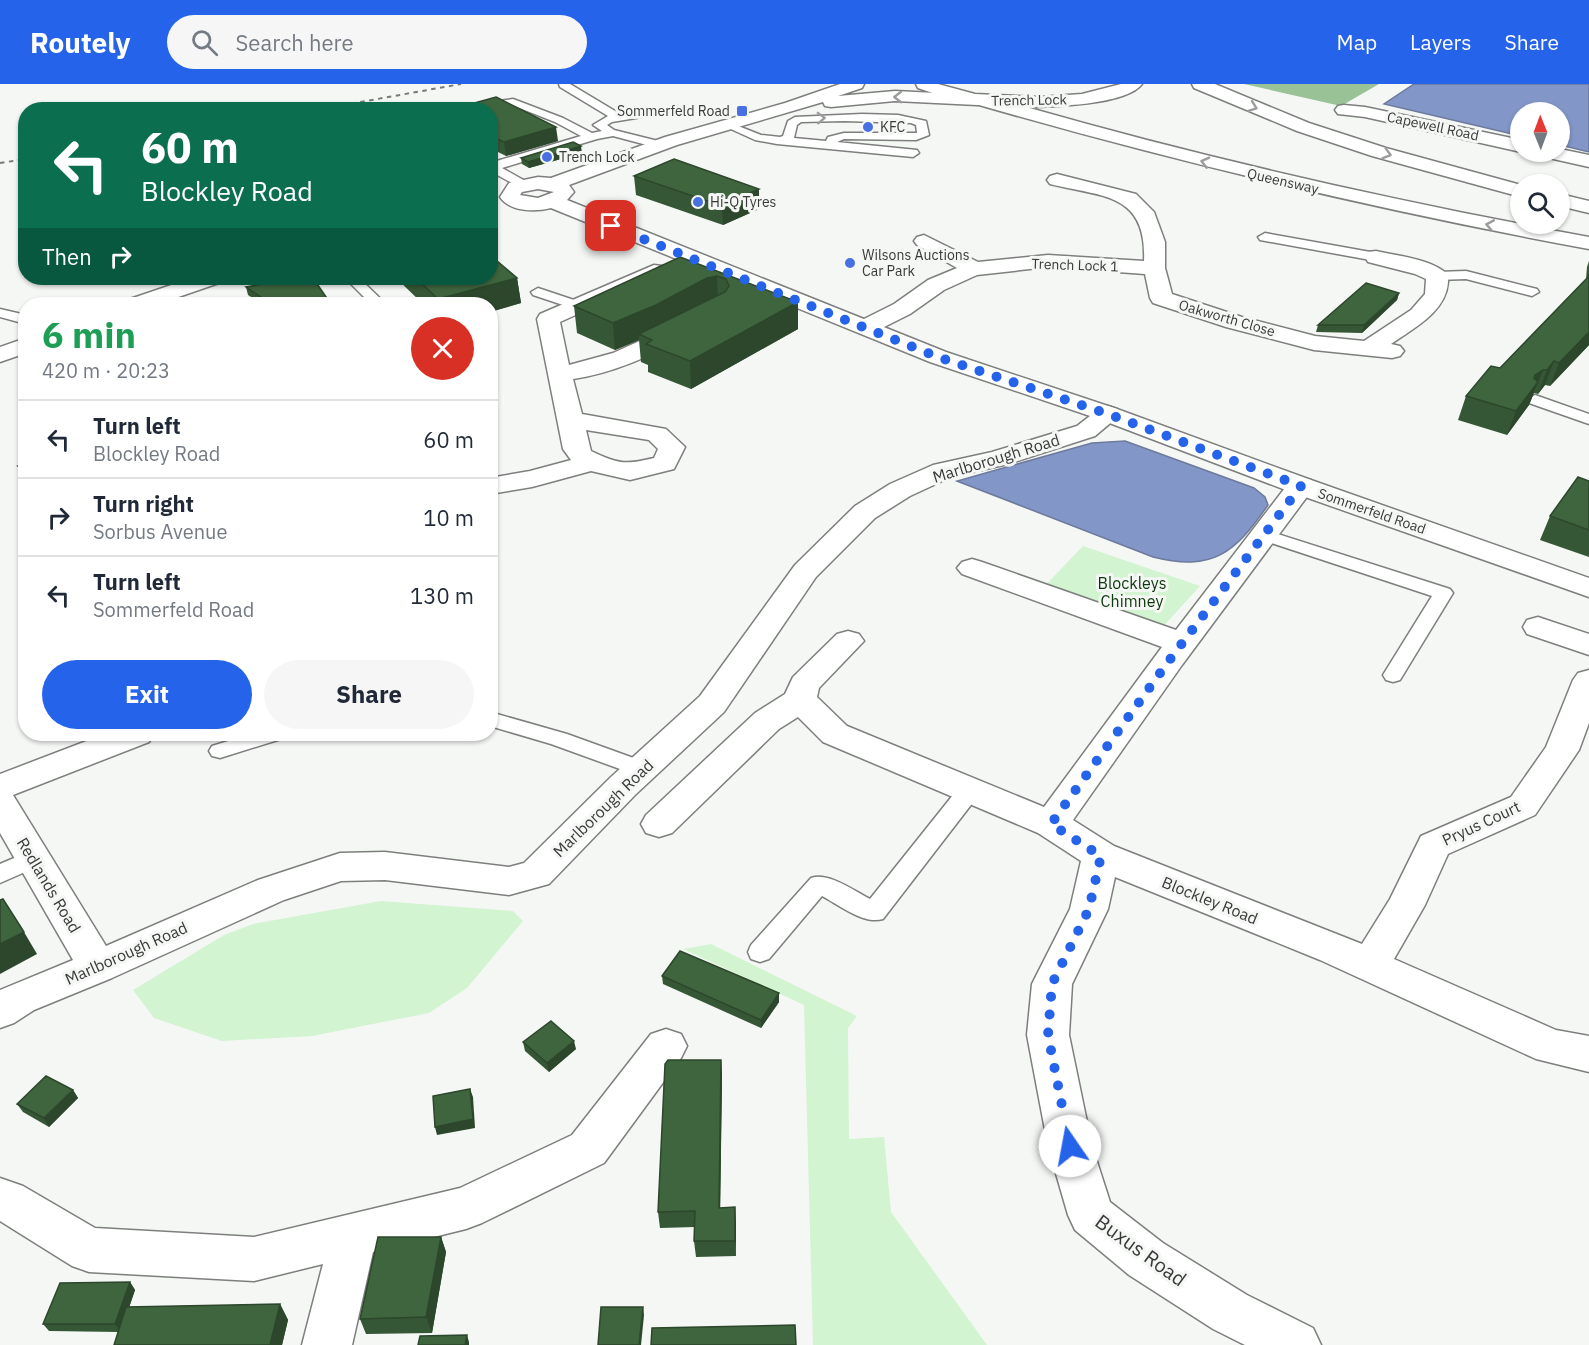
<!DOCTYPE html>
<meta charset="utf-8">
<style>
:root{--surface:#fff;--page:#f6f6f7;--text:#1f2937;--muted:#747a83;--line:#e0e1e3;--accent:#2563eb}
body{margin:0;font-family:"IBM Plex Sans",sans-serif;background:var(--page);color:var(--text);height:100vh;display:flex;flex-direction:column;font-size:22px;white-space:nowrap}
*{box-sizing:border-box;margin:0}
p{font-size:20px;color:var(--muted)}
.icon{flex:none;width:33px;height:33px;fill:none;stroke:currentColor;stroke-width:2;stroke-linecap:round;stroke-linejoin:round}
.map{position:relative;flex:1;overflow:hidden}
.panel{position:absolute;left:18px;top:213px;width:480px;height:444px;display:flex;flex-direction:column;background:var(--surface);border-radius:24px;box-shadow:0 2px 4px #0004}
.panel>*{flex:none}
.guide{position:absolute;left:18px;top:18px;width:480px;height:183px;border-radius:24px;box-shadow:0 2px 4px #0004;background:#0b6e4f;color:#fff;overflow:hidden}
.needle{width:39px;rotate:359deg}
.tools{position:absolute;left:1510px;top:18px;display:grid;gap:12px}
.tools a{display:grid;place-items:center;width:60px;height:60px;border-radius:50%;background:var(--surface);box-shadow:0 2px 4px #0004;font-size:30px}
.pin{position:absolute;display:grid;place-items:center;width:51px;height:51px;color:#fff;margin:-26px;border-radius:12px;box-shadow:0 3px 9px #0006}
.me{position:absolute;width:66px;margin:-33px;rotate:348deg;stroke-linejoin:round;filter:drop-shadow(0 0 4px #0008)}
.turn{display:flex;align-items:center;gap:21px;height:126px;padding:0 24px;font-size:27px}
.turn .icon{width:78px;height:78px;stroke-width:2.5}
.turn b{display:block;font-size:42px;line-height:51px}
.then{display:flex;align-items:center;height:57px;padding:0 24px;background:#0003;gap:12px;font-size:22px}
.round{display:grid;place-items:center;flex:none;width:63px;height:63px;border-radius:32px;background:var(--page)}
.head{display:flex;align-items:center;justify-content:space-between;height:102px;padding:0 24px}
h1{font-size:36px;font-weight:700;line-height:45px;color:#1e9e55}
.button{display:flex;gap:12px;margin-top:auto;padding:12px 24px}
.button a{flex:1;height:69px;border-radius:36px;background:var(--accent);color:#fff;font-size:24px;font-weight:700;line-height:69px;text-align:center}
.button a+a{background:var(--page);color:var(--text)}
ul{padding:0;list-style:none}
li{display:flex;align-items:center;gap:18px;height:78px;padding:0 24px;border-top:2px solid var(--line)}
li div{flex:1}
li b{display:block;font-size:22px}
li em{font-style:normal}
header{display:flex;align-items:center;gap:36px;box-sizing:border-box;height:84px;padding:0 30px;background:var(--accent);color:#fff}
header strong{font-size:28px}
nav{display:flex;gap:33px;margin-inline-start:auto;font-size:21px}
.search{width:420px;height:54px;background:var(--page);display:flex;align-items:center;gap:15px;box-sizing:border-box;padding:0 21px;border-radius:33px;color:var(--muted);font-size:22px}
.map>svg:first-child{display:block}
.green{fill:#d3f4d1}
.forest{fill:#99c296}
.water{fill:#8296c7;stroke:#6c7a9c;stroke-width:1.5}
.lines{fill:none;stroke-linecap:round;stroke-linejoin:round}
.service-casing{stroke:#7d7f7d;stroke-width:3}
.minor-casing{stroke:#7d7f7d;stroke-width:3}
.tertiary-casing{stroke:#7d7f7d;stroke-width:3}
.trunk-casing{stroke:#7d7f7d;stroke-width:3}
.service{fill:#fff;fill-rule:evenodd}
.minor{fill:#fff;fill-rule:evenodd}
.tertiary{fill:#fff;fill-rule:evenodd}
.trunk{fill:#fff;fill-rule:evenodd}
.rail{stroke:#787a78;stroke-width:2;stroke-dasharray:4.5 4.5;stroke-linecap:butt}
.wall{fill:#365735}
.shaded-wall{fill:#2c472b}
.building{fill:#3f653e;stroke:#2c472b;stroke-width:1.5}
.oneway{stroke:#9c9c9c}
.route{stroke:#2563eb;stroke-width:10;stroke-dasharray:0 18}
.poi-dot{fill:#4970e3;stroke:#f5f7f5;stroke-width:2}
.labels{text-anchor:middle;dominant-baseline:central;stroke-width:6;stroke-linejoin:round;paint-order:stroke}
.far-street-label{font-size:14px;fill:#383938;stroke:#f5f7f5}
.far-poi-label{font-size:14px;fill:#383938;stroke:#f5f7f5;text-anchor:start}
.street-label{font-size:16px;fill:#383938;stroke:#f5f7f5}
.park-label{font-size:16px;fill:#0d380d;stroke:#f5f7f5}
.near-street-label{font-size:20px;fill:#383938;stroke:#f5f7f5}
</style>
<header>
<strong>Routely</strong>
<div class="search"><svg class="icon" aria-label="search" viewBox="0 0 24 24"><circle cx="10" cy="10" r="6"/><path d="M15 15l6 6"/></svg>Search here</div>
<nav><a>Map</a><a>Layers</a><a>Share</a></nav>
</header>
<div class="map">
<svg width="1589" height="1261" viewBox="0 0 1589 1261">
<rect width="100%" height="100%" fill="#f5f7f5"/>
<g class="green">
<polygon points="1083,462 1200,502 1159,547 1041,506"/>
<polygon points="381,817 513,827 523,837 467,904 429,929 312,952 222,957 154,934 133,906 224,851 253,840"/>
<polygon points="711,860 857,932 848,944 849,1055 884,1053 891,1128 987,1261 813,1261 804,921 683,865"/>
</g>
<polygon class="forest" points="1244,0 1379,0 1341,22"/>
<g class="water">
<polygon points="1414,0 1589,0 1589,68 1560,61 1560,28 1521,28 1521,52 1384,20"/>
<path d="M1125,357L1254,404L1265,413L1268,421C1235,469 1213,488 1153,473L957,397L1092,359Z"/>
</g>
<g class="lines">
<defs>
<g id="service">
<polygon points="559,0 570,0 620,30 654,27 654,31 612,38 607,41 614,46 666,59 668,61 662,65 613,52 597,55 502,84 527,98 529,101 523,105 490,87 490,79 581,52 555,38 512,21 482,26 448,26 453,23 513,15 563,34 592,49 602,47 593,41 608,32 560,3"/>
<path d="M862,30L898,31L926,37L929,51L916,56L844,55L837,58L917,66L919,69L913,73L777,60L755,56L722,41L728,38L761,51L780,53L783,52L788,37L795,33ZM844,37L911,39L916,41L917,49H844L828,53L826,57L794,54L797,41L801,38Z"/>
<polygon points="1265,149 1376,169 1383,173 1376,177 1260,156 1258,153"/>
<polygon points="1466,187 1537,205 1539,208 1532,212 1466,195 1437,196 1430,192 1437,188"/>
<polygon points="345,194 359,194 386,220 371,220"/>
<polygon points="538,204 580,218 582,221 575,225 533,211 531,208"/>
<polygon points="0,225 26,231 26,240 0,233"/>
<polygon points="1535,311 1589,330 1589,340 1529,319 1527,316"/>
<polygon points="1265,446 1450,505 1453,509 1400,596 1393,598 1386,596 1383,591 1432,512 1259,455 1256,451 1259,447"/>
<polygon points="490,628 567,650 650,680 653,685 650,690 642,693 551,660 490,642"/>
<polygon points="251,650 284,650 281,655 220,674 212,672 209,667 212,662"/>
<path d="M969,699L977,701L980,707L977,713L883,835C864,841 839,821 822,812L769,875L760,878L751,875L748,868L751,861L811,794C829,788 854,807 870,815L961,701Z"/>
<polygon points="33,766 41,769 45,775 41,781 0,799 0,780"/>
</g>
<g id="minor">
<polygon points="1344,21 1365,23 1521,56 1521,68 1365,33 1338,30 1335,26 1338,22"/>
<polygon points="1560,65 1589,71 1589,83 1540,72 1538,68 1560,68"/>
<path d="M1057,90L1136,110L1154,128L1165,158V184L1172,210L1242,233L1315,252L1364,257L1411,226L1425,210L1426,195L1415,190L1368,178L1365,173L1368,168L1376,167C1397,172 1424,174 1442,186C1447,189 1448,192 1448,198C1446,228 1414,244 1391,260L1400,262L1404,267L1400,272L1392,274L1314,266L1226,243L1153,219L1150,214L1145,190L1048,183L977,191L944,206L910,230L876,247L868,249L860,247L856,242L860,237L894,220L928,196L957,184L917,161L914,157L917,153L924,151L978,178L1048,171L1144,177C1147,109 1103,113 1050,100L1047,96L1050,92Z"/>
<path d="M654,181L662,182L665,187L662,192L560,238L569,281L613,269L673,242L681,240L689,242L693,247L689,252C652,271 614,289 573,295L582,330L666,345L685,363L674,385L630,396L591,387L532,403L490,410V394L530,387L571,376L563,365L537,235L540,230ZM586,346L649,356L658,365L654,374C625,381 618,380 591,367Z"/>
<polygon points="1108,322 1117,325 1121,330 1095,352 1008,380 951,393 910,412 875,434 816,493 724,628 635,711 549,800 509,811 385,796 341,797 284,816 112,894 34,926 14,939 0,944 0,906 73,876 0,749 0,690 105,650 153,650 149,658 13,711 106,862 258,796 340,769 385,768 509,783 524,779 611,693 700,612 795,481 855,422 890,400 933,381 992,368 1077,342 1099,325"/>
<polygon points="1301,394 1311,396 1315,402 1182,581 1073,736 1114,762 1362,860 1390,815 1421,752 1511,713 1546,663 1573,596 1578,589 1589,586 1589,639 1579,666 1535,731 1448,770 1425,821 1394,875 1556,946 1589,952 1589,988 1536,975 1320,876 1115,793 1108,825 1072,900 1069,951 1092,1062 1110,1118 1163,1159 1247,1211 1313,1244 1321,1261 1245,1261 1213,1245 1129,1191 1075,1146 1068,1131 1048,1062 1027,951 1032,900 1070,825 1081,777 1038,749 823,658 798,633 779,645 672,749 659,753 646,749 641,740 646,731 755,629 785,610 793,593 837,550 848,547 859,550 864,557 819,604 817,613 847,642 1044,723 1162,563 962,490 957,484 962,478 972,475 982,478 1176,546 1291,396"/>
<polygon points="1538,533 1589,550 1589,571 1527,550 1523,543 1527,536"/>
<polygon points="666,945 681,950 687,962 681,974 604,1079 482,1139 466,1145 373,1168 352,1261 302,1261 323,1180 254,1197 89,1188 72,1182 0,1137 0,1094 23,1102 95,1144 254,1153 460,1104 572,1051 651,950"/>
</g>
<g id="tertiary">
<path d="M840,0H864L862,4L838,12L895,7L977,11L983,12L986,16L983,20L977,21L895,17L831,23L825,22L823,18L677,61L569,101L574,108L567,116L946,268L1117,325L1311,396L1589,494V513L1291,408L1099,335L930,278L551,124C535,128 510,128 500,113L509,99L538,93L551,94L665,53L785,19ZM538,105L554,108L538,114L520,111L522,108Z"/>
<polygon points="192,194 222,194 219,199 158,220 127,220 130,215"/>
<polygon points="26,254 26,269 0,278 0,263"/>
</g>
<g id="trunk">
<path d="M916,0H938L975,10L1039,13L1082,10L1121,0H1142C1126,21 1052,23 1026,23C1211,76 1399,118 1589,153V165C1383,127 1180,79 979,21L947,14L918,4Z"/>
<polygon points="1192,0 1215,0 1309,39 1386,64 1521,101 1521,113 1372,72 1297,47 1194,4"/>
<polygon points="1560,110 1589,117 1589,129 1560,122"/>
</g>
</defs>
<use href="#service" class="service-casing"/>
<use href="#minor" class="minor-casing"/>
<use href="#tertiary" class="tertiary-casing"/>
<use href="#trunk" class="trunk-casing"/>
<use href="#service" class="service"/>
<use href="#minor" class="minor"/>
<use href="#tertiary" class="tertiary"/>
<use href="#trunk" class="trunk"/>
<g class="rail">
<polyline points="316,26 461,0"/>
<polyline points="0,79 26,75"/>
</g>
</g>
<g class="wall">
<polygon points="490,26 558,57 506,72 490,64"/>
<polygon points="582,69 529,84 522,80 521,74"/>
<polygon points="634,92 759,125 723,141 636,111"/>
<polygon points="680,173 798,218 798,245 691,305 648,288 648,281 641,278 639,256 615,266 577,249 574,222"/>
<polygon points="1589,177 1589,261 1550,302 1545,301 1538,310 1534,309 1529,321 1507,351 1458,336 1466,312 1500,284 1586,195 1587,183"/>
<polygon points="396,194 517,194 521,219 490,228 490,220 423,220"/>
<polygon points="246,203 331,220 262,220 248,211"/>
<polygon points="1399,209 1397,216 1362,249 1316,248 1318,241"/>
<polygon points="26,378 26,398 24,398 18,382"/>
<polygon points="1589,397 1589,473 1540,456 1550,432"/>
<polygon points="662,892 779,909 779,918 761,944 663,900"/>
<polygon points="523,958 576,965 549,988 525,967"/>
<polygon points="721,976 722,992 720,1124 735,1123 736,1172 696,1173 694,1157 695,1143 660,1144 658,1128"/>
<polygon points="73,1006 78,1014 49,1043 23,1028 17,1020"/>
<polygon points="441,1153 446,1168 432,1249 366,1250 360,1235"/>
<polygon points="130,1198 135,1206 129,1223 280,1220 288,1236 282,1261 114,1261 118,1248 49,1247 43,1240"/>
</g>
<g class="shaded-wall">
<polygon points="556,43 558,57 506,72 504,58"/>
<polygon points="581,62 582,69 529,84 528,78"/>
<polygon points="759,105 759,125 723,141 722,122"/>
<polygon points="717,192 718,219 639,250 639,256 615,266 613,239 707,194"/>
<polygon points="517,194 521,219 490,228 490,220 439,220 438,215"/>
<polygon points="1399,209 1397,216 1362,249 1364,241"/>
<polygon points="798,218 798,245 691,305 690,277"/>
<polygon points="1589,248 1589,261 1550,302 1559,279"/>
<polygon points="1554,277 1545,301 1538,310 1547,286"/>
<polygon points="1543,286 1529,321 1507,351 1516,327 1535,291"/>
<polygon points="24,848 37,870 0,890 0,860"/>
<polygon points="779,909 779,918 761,944 761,936"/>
<polygon points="574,957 576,965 549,988 547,979"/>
<polygon points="721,976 722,992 720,1139 719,1124"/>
<polygon points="470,1005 473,1013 475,1044 437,1051 435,1043"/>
<polygon points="73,1006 78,1014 49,1043 44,1034"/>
<polygon points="735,1123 736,1139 736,1172 735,1157"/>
<polygon points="441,1153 446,1168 432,1249 426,1233"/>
<polygon points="130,1198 135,1206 121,1248 115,1240"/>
<polygon points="280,1220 288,1236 282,1261 270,1261"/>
<polygon points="643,1223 644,1231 641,1261 639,1261"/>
<polygon points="467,1251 469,1258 469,1261 465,1261"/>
</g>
<g class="building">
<polygon points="496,13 556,43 504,58 490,52 490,26 449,26"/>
<polygon points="573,58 581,62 528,78 521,74"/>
<polygon points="674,75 759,105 722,122 634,92"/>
<polygon points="490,171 517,194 438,215 416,194 490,194"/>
<polygon points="680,173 798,218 690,277 646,260 652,256 639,250 725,208 729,202 726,195 717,192 707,194 656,221 613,239 574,222"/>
<polygon points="1589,192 1589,248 1559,279 1554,277 1547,286 1543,286 1535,291 1534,294 1538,298 1516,327 1466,312 1491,282 1500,284"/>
<polygon points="297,194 313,194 331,220 271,220 246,203"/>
<polygon points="1366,199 1399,209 1364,241 1318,241"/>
<polygon points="26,378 26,385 18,382"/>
<polygon points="1578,393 1589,397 1589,446 1550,432"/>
<polygon points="3,815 24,848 0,860 0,816"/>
<polygon points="680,867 779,909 761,936 662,892"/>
<polygon points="551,937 574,957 547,979 523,958"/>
<polygon points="668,976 721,976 719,1124 735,1123 735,1157 694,1157 695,1127 658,1128 665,980"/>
<polygon points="46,992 73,1006 44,1034 17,1020"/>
<polygon points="470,1005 473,1035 435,1043 433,1012"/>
<polygon points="378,1153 441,1153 426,1233 360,1235"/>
<polygon points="130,1198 115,1240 43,1240 60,1199"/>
<polygon points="280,1220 270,1261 114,1261 126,1223"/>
<polygon points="601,1223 643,1223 639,1261 598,1261"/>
<polygon points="795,1241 796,1261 651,1261 652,1244"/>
<polygon points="467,1251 465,1261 418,1261 420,1252"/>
</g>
<defs><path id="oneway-chevron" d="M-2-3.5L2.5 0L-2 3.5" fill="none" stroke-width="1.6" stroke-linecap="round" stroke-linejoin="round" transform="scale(1.5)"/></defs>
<g class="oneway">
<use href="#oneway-chevron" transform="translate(898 13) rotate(-180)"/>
<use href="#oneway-chevron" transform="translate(1253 23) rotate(21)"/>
<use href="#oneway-chevron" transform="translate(821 34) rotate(-2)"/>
<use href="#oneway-chevron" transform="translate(1387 70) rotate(16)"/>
<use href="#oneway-chevron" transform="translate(1205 78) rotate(-166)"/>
<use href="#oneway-chevron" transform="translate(1490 141) rotate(-170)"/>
</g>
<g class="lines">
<polyline class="route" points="611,142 938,273 1108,330 1301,402 1171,574 1051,740 1101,772 1089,825 1052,900 1048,951 1070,1062"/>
</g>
<g class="poi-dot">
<rect x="736" y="21" width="12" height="12" rx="3"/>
<circle cx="868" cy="43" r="6"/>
<circle cx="547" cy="73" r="6"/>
<circle cx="698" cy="118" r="6"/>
<circle cx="850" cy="179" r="6"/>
</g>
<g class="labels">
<g class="far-street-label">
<text transform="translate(1029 16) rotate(-1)">Trench Lock</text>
<text transform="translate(1433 42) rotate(12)">Capewell Road</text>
<text transform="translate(1283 97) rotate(13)">Queensway</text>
<text transform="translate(1075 181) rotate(2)">Trench Lock 1</text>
<text transform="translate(1227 234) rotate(16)">Oakworth Close</text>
<text transform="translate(1372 427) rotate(19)">Sommerfeld Road</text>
</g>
<g class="far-poi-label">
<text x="730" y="27" text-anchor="end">Sommerfeld Road</text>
<text x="880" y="43">KFC</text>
<text x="559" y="73">Trench Lock</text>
<text x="710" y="118">Hi-Q Tyres</text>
<text x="862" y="171">Wilsons Auctions<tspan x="862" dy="16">Car Park</tspan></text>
</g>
<g class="street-label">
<text transform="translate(996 374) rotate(-17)">Marlborough Road</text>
<text transform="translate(603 724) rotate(-44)">Marlborough Road</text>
<text transform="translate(1481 739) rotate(-25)">Pryus Court</text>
<text transform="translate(49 801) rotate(59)">Redlands Road</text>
<text transform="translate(1210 816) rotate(22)">Blockley Road</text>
<text transform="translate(126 869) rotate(-24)">Marlborough Road</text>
</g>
<g class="park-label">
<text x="1132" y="499">Blockleys<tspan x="1132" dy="18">Chimney</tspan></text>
</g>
<g class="near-street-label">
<text transform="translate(1141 1166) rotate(36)">Buxus Road</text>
</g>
</g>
</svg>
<div class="tools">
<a><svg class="needle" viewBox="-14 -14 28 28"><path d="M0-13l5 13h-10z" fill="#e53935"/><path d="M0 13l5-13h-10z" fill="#747a83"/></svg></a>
<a><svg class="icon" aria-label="search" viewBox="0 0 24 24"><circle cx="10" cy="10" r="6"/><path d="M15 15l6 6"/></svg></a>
</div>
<div class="pin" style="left:611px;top:142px;background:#d93025"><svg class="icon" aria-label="arrive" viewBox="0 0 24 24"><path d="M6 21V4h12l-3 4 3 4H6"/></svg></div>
<svg class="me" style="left:1070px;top:1062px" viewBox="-20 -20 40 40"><circle r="19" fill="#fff"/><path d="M0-13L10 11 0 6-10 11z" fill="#2563eb"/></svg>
<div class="guide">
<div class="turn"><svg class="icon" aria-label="left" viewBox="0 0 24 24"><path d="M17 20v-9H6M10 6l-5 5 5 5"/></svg><div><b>60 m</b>Blockley Road</div></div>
<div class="then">Then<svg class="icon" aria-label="right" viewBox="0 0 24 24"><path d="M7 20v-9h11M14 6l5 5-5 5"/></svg></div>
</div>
<section class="panel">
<div class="head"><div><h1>6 min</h1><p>420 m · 20:23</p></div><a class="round" style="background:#d93025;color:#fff"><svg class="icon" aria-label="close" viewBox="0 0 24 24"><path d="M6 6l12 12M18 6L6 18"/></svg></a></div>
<ul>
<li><svg class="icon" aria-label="left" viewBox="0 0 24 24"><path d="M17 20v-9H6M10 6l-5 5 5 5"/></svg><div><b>Turn left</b><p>Blockley Road</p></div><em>60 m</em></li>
<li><svg class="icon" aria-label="right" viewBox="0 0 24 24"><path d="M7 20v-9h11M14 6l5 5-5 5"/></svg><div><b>Turn right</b><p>Sorbus Avenue</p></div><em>10 m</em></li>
<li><svg class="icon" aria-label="left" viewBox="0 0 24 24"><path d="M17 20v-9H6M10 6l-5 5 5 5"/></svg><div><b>Turn left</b><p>Sommerfeld Road</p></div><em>130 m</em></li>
</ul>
<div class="button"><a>Exit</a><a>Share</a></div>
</section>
</div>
